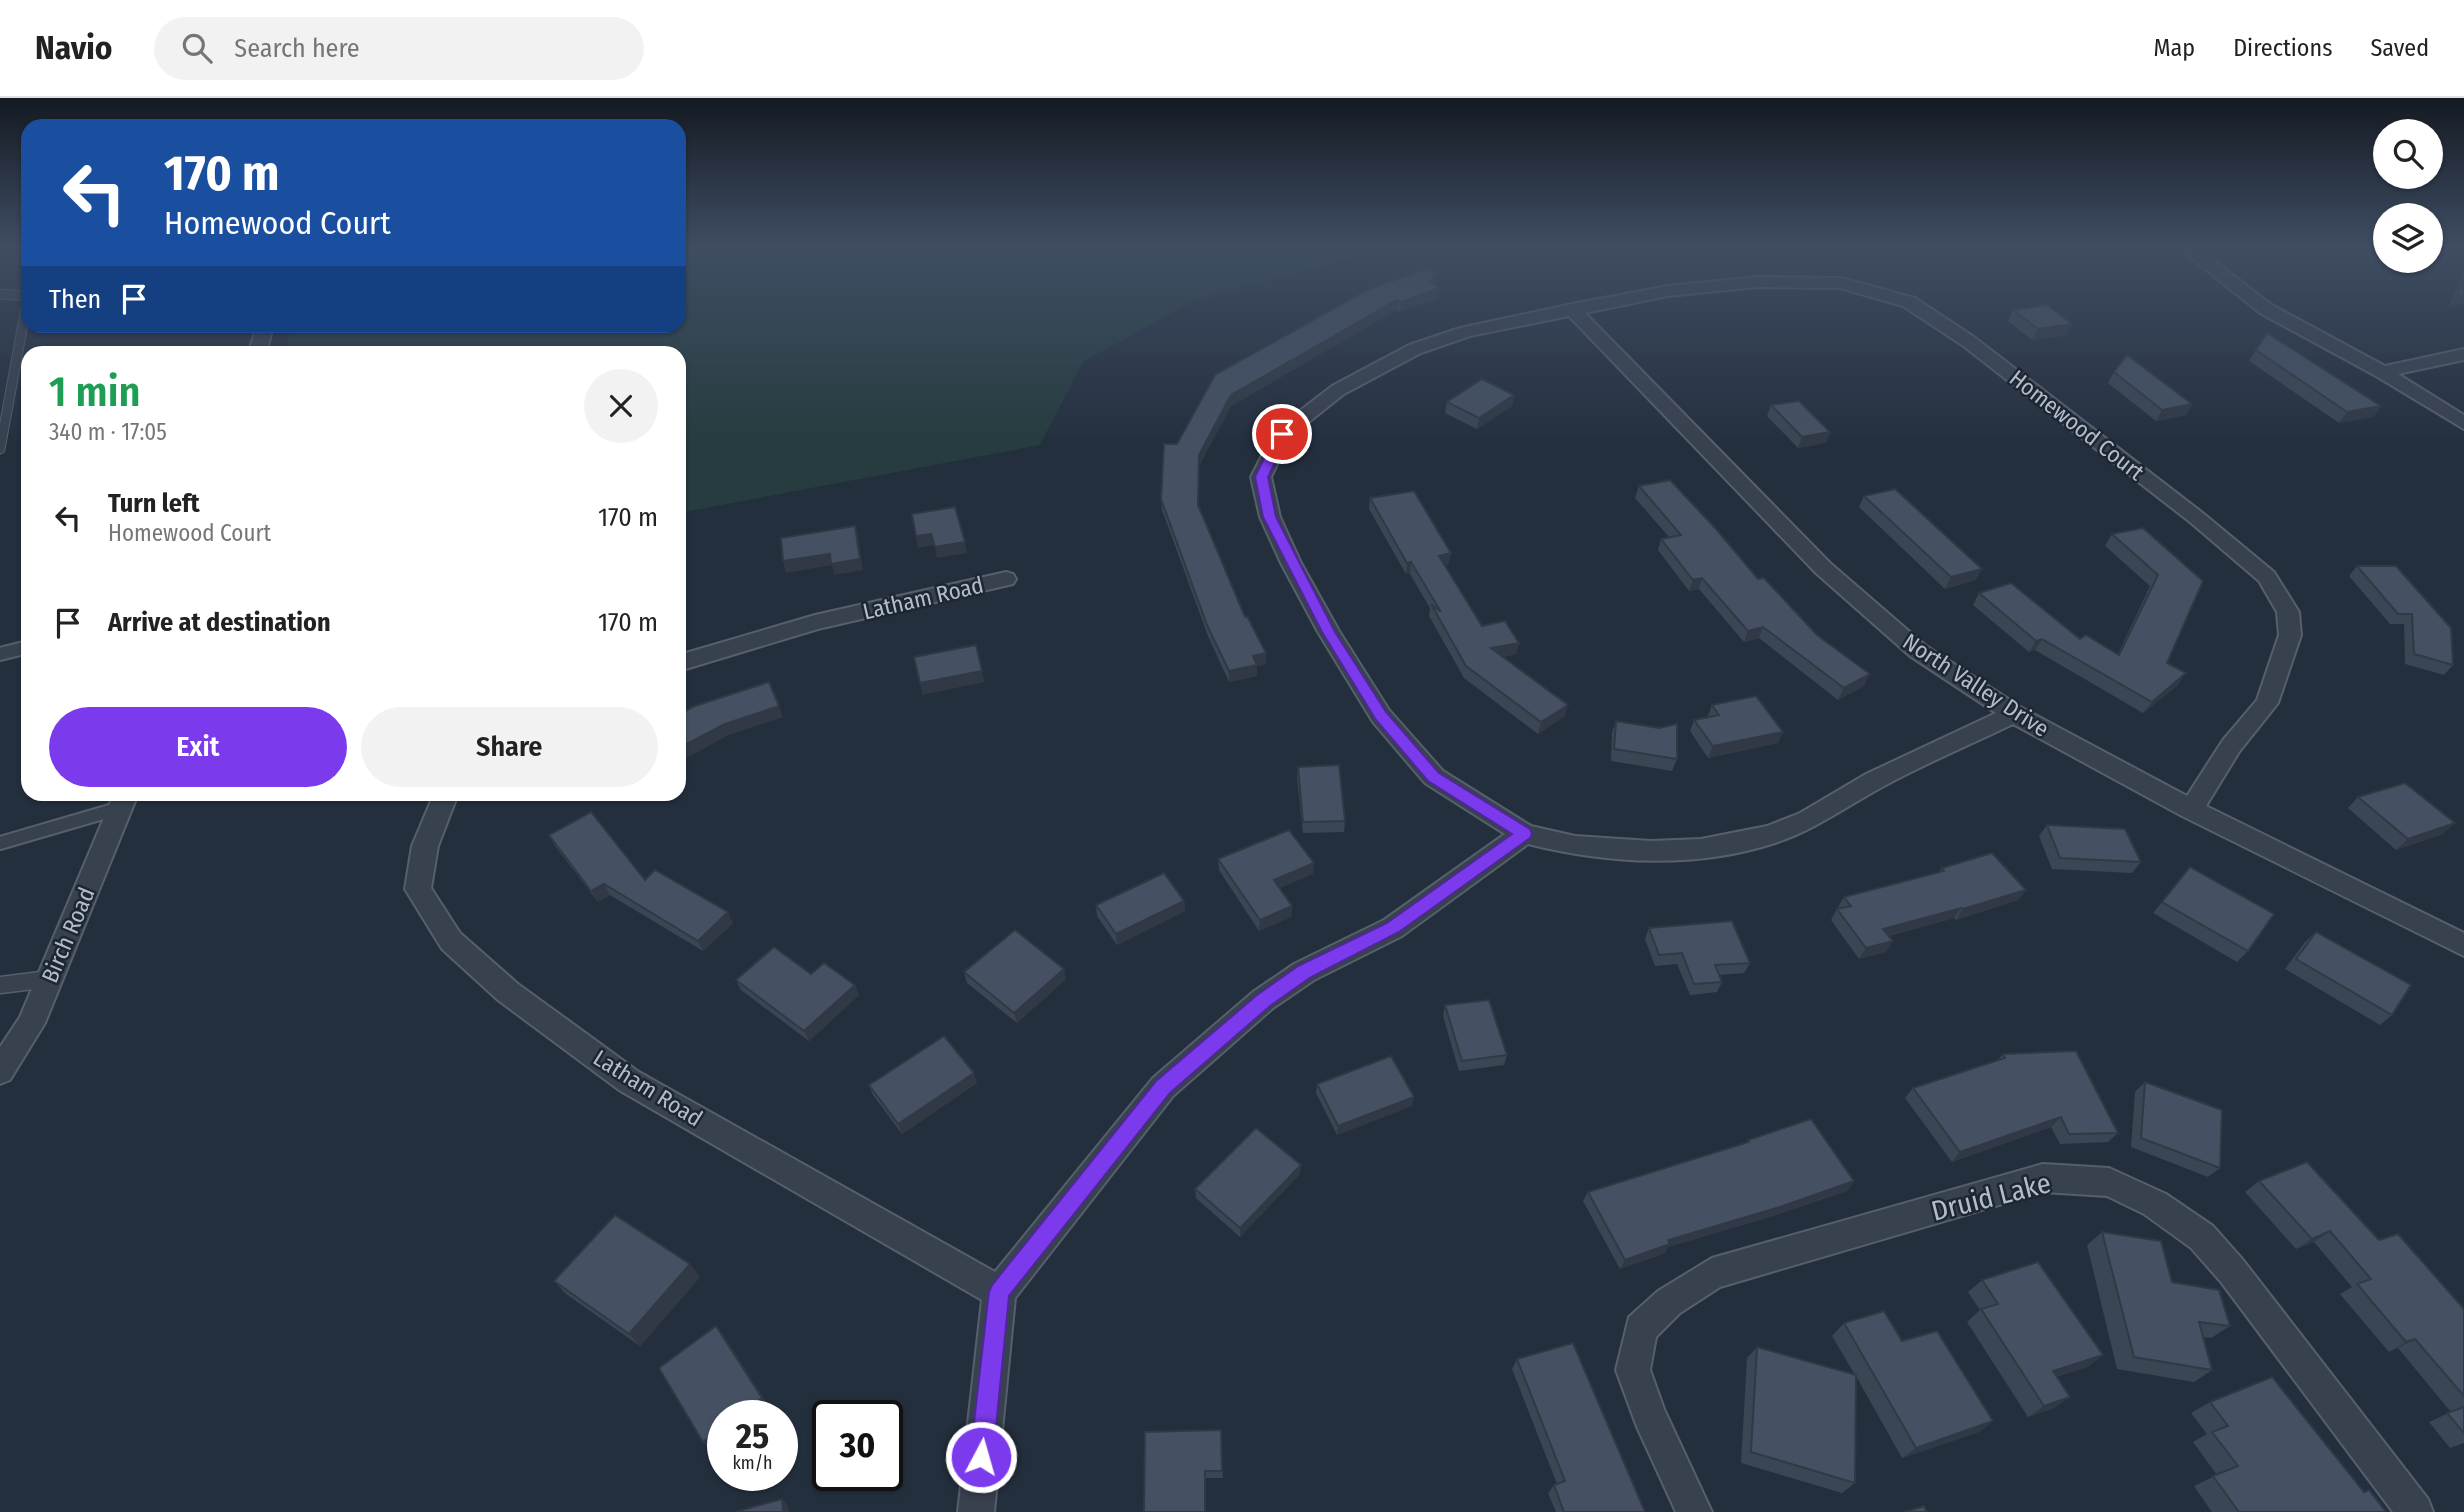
<!DOCTYPE html>
<meta charset="utf-8">
<style>
:root{--surface:#fff;--page:#f2f2f2;--text:#222;--muted:#767676;--line:#e0e0e0;--accent:#7c3aed}
body{margin:0;font-family:"Fira Sans Condensed",sans-serif;background:var(--page);color:var(--text);height:100vh;display:flex;flex-direction:column;font-size:26px;white-space:nowrap}
*{box-sizing:border-box;margin:0}
p{font-size:23px;color:var(--muted)}
.icon{flex:none;width:38px;height:38px;fill:none;stroke:currentColor;stroke-width:2;stroke-linecap:round;stroke-linejoin:round}
.map{position:relative;flex:1;overflow:hidden}
.side{position:absolute;left:21px;top:248px;width:665px;height:455px;display:flex;flex-direction:column;background:var(--surface);border-radius:21px;box-shadow:0 2px 5px #0004}
.side>*{flex:none}
.banner{position:absolute;left:21px;top:21px;width:665px;height:214px;border-radius:21px;box-shadow:0 2px 5px #0004;background:#1a4fa0;color:#fff;overflow:hidden}
.fabs{position:absolute;left:2373px;top:21px;display:grid;gap:14px}
.fabs a{display:grid;place-items:center;width:70px;height:70px;border-radius:50%;background:var(--surface);box-shadow:0 2px 5px #0004;font-size:35px}
.speed{position:absolute;left:707px;top:1302px;display:flex;gap:14px;font-size:35px;font-weight:700;text-align:center}
.speed>*{display:grid;place-content:center;width:91px;height:91px;border-radius:50%;background:var(--surface);box-shadow:0 2px 5px #0004;line-height:1}
.speed small{font-size:18px;font-weight:400}
.speed .limit{border:4px solid #111;border-radius:10px;background:#fff;color:#111}
.pin{position:absolute;display:grid;place-items:center;width:60px;height:60px;color:#fff;margin:-30px;border:4px solid #fff;border-radius:50%;box-shadow:0 2px 7px #0007}
.me{position:absolute;width:77px;margin:-38px;rotate:6deg;stroke-linejoin:round;filter:drop-shadow(0 0 5px #0008)}
.turn{display:flex;align-items:center;gap:24px;height:147px;padding:0 28px;font-size:32px}
.turn .icon{width:91px;height:91px;stroke-width:2.5}
.turn b{display:block;font-size:49px;line-height:60px}
.then{display:flex;align-items:center;height:66px;padding:0 28px;background:#0003;gap:14px;font-size:26px}
.round{display:grid;place-items:center;flex:none;width:74px;height:74px;border-radius:37px;background:var(--page)}
.overview{display:flex;align-items:center;justify-content:space-between;height:119px;padding:0 28px}
h1{font-size:42px;font-weight:600;line-height:52px;color:#1e9e55}
.button{display:flex;gap:14px;margin-top:auto;padding:14px 28px}
.button a{flex:1;height:80px;border-radius:42px;background:var(--accent);color:#fff;font-size:28px;font-weight:600;line-height:80px;text-align:center}
.button a+a{background:var(--page);color:var(--text)}
ul{padding:0;list-style:none}
li{display:flex;align-items:center;gap:21px;height:105px;padding:0 28px}
li div{flex:1}
li b{display:block;font-size:26px}
li em{font-style:normal}
header{display:flex;align-items:center;gap:42px;box-sizing:border-box;height:98px;padding:0 35px;background:var(--surface);border-bottom:2px solid var(--line)}
header strong{font-size:33px}
nav{display:flex;gap:38px;margin-inline-start:auto;font-size:24px}
.search{width:490px;height:63px;background:var(--page);display:flex;align-items:center;gap:18px;box-sizing:border-box;padding:0 24px;border-radius:38px;color:var(--muted);font-size:26px}
.map>svg:first-child{display:block}
.green{fill:#263c3f}
.lines{fill:none;stroke-linecap:round;stroke-linejoin:round}
.service-far2-casing{stroke:#565f6c;stroke-width:11}
.service-far1-casing{stroke:#565f6c;stroke-width:16}
.service-casing{stroke:#565f6c;stroke-width:19}
.minor-casing{stroke:#565f6c;stroke-width:4}
.service-far2{stroke:#38414e;stroke-width:9}
.service-far1{stroke:#38414e;stroke-width:12}
.service{stroke:#38414e;stroke-width:16}
.minor{fill:#38414e;fill-rule:evenodd}
.wall{fill:#3b4654}
.shaded-wall{fill:#303945}
.building{fill:#455162;stroke:#303945;stroke-width:2}
.route{fill:#7c3aed;stroke:#51269a;stroke-width:2}
.labels{text-anchor:middle;dominant-baseline:central;stroke-width:5;stroke-linejoin:round;paint-order:stroke}
.street-label{font-size:23px;fill:#b4bcc9;stroke:#1d2633}
.near-street-label{font-size:28px;fill:#b4bcc9;stroke:#1d2633}
</style>
<header>
<strong>Navio</strong>
<div class="search"><svg class="icon" aria-label="search" viewBox="0 0 24 24"><circle cx="10" cy="10" r="6"/><path d="M15 15l6 6"/></svg>Search here</div>
<nav><a>Map</a><a>Directions</a><a>Saved</a></nav>
</header>
<div class="map">
<svg width="2464" height="1414" viewBox="0 0 2464 1414">
<rect width="100%" height="100%" fill="#242f3e"/>
<polygon class="green" points="679,148 1397,148 1195,202 1083,264 1040,347 679,415 679,256 287,255 289,228 679,228"/>
<g class="lines">
<defs>
<g id="service-far2">
<polyline points="0,196 28,198"/>
<polyline points="0,351 28,199"/>
</g>
<g id="service-far1">
<polyline points="0,556 28,549"/>
<polyline points="0,745 120,710"/>
</g>
<polyline id="service" points="0,887 49,881"/>
<g id="minor">
<polygon points="2177,148 2195,148 2272,207 2385,268 2464,251 2464,262 2398,276 2464,317 2464,331 2376,278 2260,215"/>
<path d="M1757,179L1841,180L1915,200L1974,239L2204,416L2274,474L2299,514L2301,537L2278,605L2239,654L2206,708L2464,835V858L2182,718L2013,626C1970,647 1926,665 1884,688C1847,708 1815,732 1775,745C1696,771 1608,766 1528,746L1402,838L1314,882L1273,910L1173,998L1015,1200L994,1414H958L982,1202L619,992L498,902L442,851L405,791L412,748L434,696H458L438,748L431,790L460,835L518,886L639,974L995,1174L1153,980L1253,894L1294,866L1384,822L1505,736L1425,685L1373,624L1318,534L1281,465L1260,419L1251,379L1275,332L1332,288L1409,247L1460,230L1572,206L1668,188ZM1757,189L1840,190L1903,208L1962,247L2190,424L2259,483L2277,514L2279,537L2257,602L2223,642L2187,698L2022,610L1926,548L1830,465L1585,215L1668,198ZM1569,218L1816,475L1910,558L1996,615L1866,676L1800,715L1767,728L1701,741L1651,743L1575,738L1531,728L1443,673L1389,612L1339,533L1301,465L1280,419L1271,379L1290,339L1344,296L1421,255L1470,238Z"/>
<polygon points="257,228 273,228 266,256 248,256"/>
<polygon points="1006,474 1013,476 1016,481 1013,486 818,531 679,573 679,557 815,517"/>
<polygon points="114,696 138,696 45,925 10,982 0,986 0,949 20,919"/>
<polygon points="2043,1066 2109,1070 2166,1096 2213,1128 2243,1162 2428,1401 2433,1414 2393,1414 2221,1184 2191,1150 2144,1116 2107,1098 2043,1094 1720,1189 1680,1215 1656,1239 1650,1272 1664,1311 1712,1414 1676,1414 1637,1329 1616,1272 1629,1219 1658,1193 1712,1160"/>
</g>
</defs>
<use href="#service-far2" class="service-far2-casing"/>
<use href="#service-far1" class="service-far1-casing"/>
<use href="#service" class="service-casing"/>
<use href="#minor" class="minor-casing"/>
<use href="#service-far2" class="service-far2"/>
<use href="#service-far1" class="service-far1"/>
<use href="#service" class="service"/>
<use href="#minor" class="minor"/>
</g>
<g class="wall">
<polygon points="2464,173 2464,205 2449,209"/>
<polygon points="1436,178 1435,187 1438,200 1399,214 1396,212 1231,308 1199,368 1198,408 1266,566 1257,568 1257,578 1229,584 1208,538 1162,412 1161,401 1177,346 1371,190"/>
<polygon points="2013,212 2072,226 2067,237 2032,242 2008,223"/>
<polygon points="2267,235 2381,308 2373,319 2339,325 2249,263"/>
<polygon points="2114,274 2192,306 2186,317 2156,323 2108,285"/>
<polygon points="1514,297 1512,308 1477,331 1445,315 1447,304"/>
<polygon points="1771,307 1830,334 1826,345 1798,350 1767,318"/>
<polygon points="1639,388 1758,481 1864,588 1838,602 1759,540 1744,544 1699,491 1689,493 1658,452 1661,441 1669,439 1635,400"/>
<polygon points="1864,398 1976,482 1945,491 1859,409"/>
<polygon points="1370,400 1449,466 1445,467 1482,528 1519,545 1516,556 1503,559 1565,618 1538,636 1464,580 1429,518 1430,510 1410,476 1406,476 1369,411"/>
<polygon points="2112,436 2203,483 2167,565 2178,587 2143,615 2035,552 2029,554 1973,507 1979,495 2080,541 2118,556 2150,488 2105,448"/>
<polygon points="2357,468 2396,468 2453,567 2444,577 2405,566 2404,526 2390,526 2349,478"/>
<polygon points="1712,607 1783,634 1778,645 1708,660 1690,633 1694,622 1709,619 1708,618"/>
<polygon points="1616,623 1659,630 1677,661 1672,673 1611,663 1612,634"/>
<polygon points="1298,669 1345,723 1344,734 1303,735 1297,680"/>
<polygon points="2358,699 2443,736 2396,752 2348,710"/>
<polygon points="2047,727 2141,764 2132,775 2052,771 2039,738"/>
<polygon points="549,737 645,782 733,825 703,853 610,797 598,804 555,748"/>
<polygon points="1218,761 1313,776 1279,790 1292,808 1291,819 1259,833 1219,772"/>
<polygon points="2190,769 2248,853 2237,864 2153,815"/>
<polygon points="1942,770 2026,792 2018,802 1956,822 1954,820 1889,838 1886,854 1859,861 1831,822 1837,811 1839,811 1838,809 1844,799 1939,774"/>
<polygon points="1184,803 1185,813 1117,847 1097,818 1096,807"/>
<polygon points="1649,830 1750,865 1744,875 1719,877 1722,884 1717,894 1690,897 1677,866 1655,868 1645,841"/>
<polygon points="2316,834 2392,917 2380,927 2285,871 2305,844"/>
<polygon points="964,874 1066,881 1017,925 967,885"/>
<polygon points="811,876 855,887 859,897 809,943 741,892 736,882"/>
<polygon points="1445,907 1507,957 1504,967 1459,973 1443,918"/>
<polygon points="2003,956 2118,1035 2108,1044 2060,1046 2051,1029 1952,1064 1905,1000 1913,990 1998,962"/>
<polygon points="2145,984 2220,1070 2208,1079 2131,1049 2135,994"/>
<polygon points="977,985 902,1036 873,997 869,987"/>
<polygon points="1317,986 1412,1008 1337,1037 1316,995"/>
<polygon points="1748,1042 1854,1083 1847,1093 1773,1118 1668,1149 1665,1155 1620,1171 1583,1103 1588,1094 1746,1045"/>
<polygon points="1300,1076 1240,1139 1196,1100 1195,1091"/>
<polygon points="2259,1083 2379,1142 2464,1211 2464,1345 2450,1350 2429,1324 2451,1314 2398,1250 2389,1254 2340,1196 2352,1189 2314,1144 2296,1151 2245,1094"/>
<polygon points="2102,1134 2172,1184 2230,1228 2211,1240 2203,1239 2212,1272 2194,1284 2117,1271 2087,1147"/>
<polygon points="700,1179 640,1248 566,1196 554,1183"/>
<polygon points="1982,1182 2103,1257 2087,1269 2056,1279 2070,1299 2054,1310 2028,1319 1967,1224 1980,1212 1968,1194"/>
<polygon points="1844,1225 1902,1243 1993,1323 1979,1334 1902,1360 1856,1278 1855,1385 1842,1395 1741,1365 1747,1260 1757,1249 1855,1277 1832,1238"/>
<polygon points="1517,1261 1645,1414 1556,1414 1548,1395 1554,1387 1557,1386 1512,1271"/>
<polygon points="2210,1304 2364,1394 2386,1414 2212,1414 2194,1388 2217,1377 2193,1344 2207,1336 2191,1315"/>
<polygon points="1221,1332 1223,1380 1205,1380 1145,1334"/>
</g>
<g class="shaded-wall">
<polygon points="1436,178 1435,189 1429,183"/>
<polygon points="1440,190 1438,200 1399,214 1401,204"/>
<polygon points="2464,197 2464,205 2449,209 2456,199"/>
<polygon points="1397,202 1396,212 1231,308 1199,368 1199,357 1231,297"/>
<polygon points="2072,226 2067,237 2032,242 2038,231"/>
<polygon points="1514,297 1512,308 1477,331 1479,320"/>
<polygon points="2192,306 2186,317 2156,323 2162,312"/>
<polygon points="2381,308 2373,319 2339,325 2347,314"/>
<polygon points="1830,334 1826,345 1798,350 1802,339"/>
<polygon points="855,428 858,439 863,472 834,477 832,467 786,475 783,463 830,456"/>
<polygon points="931,436 934,447 918,450 916,438"/>
<polygon points="965,444 967,455 937,460 935,449"/>
<polygon points="1451,455 1449,466 1437,469 1439,458"/>
<polygon points="1411,464 1410,476 1406,476 1407,465"/>
<polygon points="1982,471 1976,482 1945,491 1951,479"/>
<polygon points="1702,480 1699,491 1689,493 1693,482"/>
<polygon points="1763,529 1759,540 1744,544 1748,533"/>
<polygon points="2042,541 2035,552 2029,554 2036,543"/>
<polygon points="1519,545 1516,556 1489,562 1491,550"/>
<polygon points="1266,555 1266,566 1257,568 1257,578 1229,584 1229,573 1253,558"/>
<polygon points="982,573 985,584 922,597 920,585"/>
<polygon points="2186,575 2178,587 2143,615 2152,604"/>
<polygon points="1870,576 1864,588 1838,602 1844,590"/>
<polygon points="1568,607 1565,618 1538,636 1541,624"/>
<polygon points="779,608 783,619 729,637 679,664 679,650 725,626"/>
<polygon points="1783,634 1778,645 1708,660 1713,648"/>
<polygon points="2455,725 2443,736 2396,752 2408,741"/>
<polygon points="1314,765 1313,776 1273,793 1274,782"/>
<polygon points="604,786 610,797 598,804 591,793"/>
<polygon points="2026,792 2018,802 1956,822 1963,811"/>
<polygon points="1184,803 1185,813 1117,847 1116,836"/>
<polygon points="1292,808 1291,819 1259,833 1260,822"/>
<polygon points="1961,810 1954,820 1876,841 1883,831"/>
<polygon points="728,814 733,825 703,853 698,843"/>
<polygon points="1893,843 1886,854 1859,861 1866,850"/>
<polygon points="1064,871 1066,881 1017,925 1014,915"/>
<polygon points="855,887 859,897 809,943 804,933"/>
<polygon points="974,975 977,985 902,1036 898,1026"/>
<polygon points="1414,999 1412,1008 1337,1037 1338,1028"/>
<polygon points="2061,1019 2051,1029 1952,1064 1960,1054"/>
<polygon points="1301,1067 1300,1076 1240,1139 1240,1130"/>
<polygon points="1854,1083 1847,1093 1773,1118 1668,1149 1665,1155 1620,1171 1625,1162 1668,1142"/>
<polygon points="2330,1133 2314,1144 2296,1151 2312,1141"/>
<polygon points="690,1166 700,1179 640,1248 629,1236"/>
<polygon points="716,1228 723,1236 768,1307 754,1318 738,1318"/>
<polygon points="2415,1241 2398,1250 2389,1254 2406,1244"/>
<polygon points="2103,1257 2087,1269 2037,1285 2053,1273"/>
<polygon points="2070,1299 2054,1310 2028,1319 2044,1308"/>
<polygon points="1993,1323 1979,1334 1902,1360 1916,1350"/>
<polygon points="723,1330 723,1342 710,1352 703,1344"/>
<polygon points="782,1401 788,1408 789,1414 783,1414"/>
</g>
<g class="building">
<polygon points="1432,169 1436,178 1429,183 1440,190 1401,204 1397,202 1231,297 1199,357 1198,407 1245,519 1247,518 1266,555 1253,558 1257,567 1229,573 1207,527 1161,401 1164,346 1177,346 1215,277 1371,190"/>
<polygon points="2464,180 2464,197 2456,199"/>
<polygon points="2047,207 2072,226 2038,231 2013,212"/>
<polygon points="2267,235 2381,308 2347,314 2256,252"/>
<polygon points="2127,257 2192,306 2162,312 2114,274"/>
<polygon points="1482,281 1514,297 1479,320 1447,304"/>
<polygon points="1799,303 1830,334 1802,339 1771,307"/>
<polygon points="1670,382 1716,431 1758,481 1764,480 1817,537 1870,576 1844,590 1763,529 1748,533 1702,480 1693,482 1661,441 1681,437 1639,388"/>
<polygon points="1895,391 1982,471 1951,479 1864,398"/>
<polygon points="1414,393 1451,455 1439,458 1482,528 1505,523 1519,545 1491,550 1568,607 1541,624 1466,568 1431,506 1441,514 1411,464 1407,465 1370,400"/>
<polygon points="955,409 965,444 935,449 931,436 916,438 912,416"/>
<polygon points="855,428 860,461 831,466 830,456 783,463 781,440"/>
<polygon points="2143,430 2203,483 2167,565 2186,575 2152,604 2042,541 2036,543 1979,495 2011,485 2080,541 2086,537 2119,557 2158,477 2112,436"/>
<polygon points="2357,468 2396,468 2451,530 2453,567 2414,556 2412,516 2398,516"/>
<polygon points="976,547 982,573 920,585 914,559"/>
<polygon points="769,584 779,608 725,626 679,650 679,616 695,608"/>
<polygon points="1756,598 1783,634 1713,648 1694,622 1719,617 1712,607"/>
<polygon points="1616,623 1659,630 1677,626 1677,661 1614,651"/>
<polygon points="1339,667 1345,723 1303,724 1298,669"/>
<polygon points="2405,685 2455,725 2408,741 2358,699"/>
<polygon points="591,714 645,782 655,772 728,814 698,843 604,786 591,793 549,737"/>
<polygon points="2047,727 2125,731 2141,764 2060,760"/>
<polygon points="1289,732 1314,765 1274,782 1292,808 1260,822 1218,761"/>
<polygon points="1992,755 2026,792 1963,811 1961,810 1883,831 1893,843 1866,850 1837,811 1851,808 1844,799 1944,773 1942,770"/>
<polygon points="2190,769 2274,816 2248,853 2162,804"/>
<polygon points="1164,775 1184,803 1116,836 1096,807"/>
<polygon points="1732,823 1750,865 1715,867 1722,884 1694,886 1682,855 1659,857 1649,830"/>
<polygon points="1015,832 1064,871 1014,915 964,874"/>
<polygon points="2316,834 2411,887 2392,917 2296,861"/>
<polygon points="774,849 811,876 824,865 855,887 804,933 736,882"/>
<polygon points="1489,902 1507,957 1462,963 1445,907"/>
<polygon points="944,938 974,975 898,1026 869,987"/>
<polygon points="2076,953 2118,1035 2069,1036 2061,1019 1960,1054 1913,990 2005,960 2003,956"/>
<polygon points="1391,958 1414,999 1338,1028 1317,986"/>
<polygon points="2145,984 2222,1012 2220,1070 2141,1040"/>
<polygon points="1811,1021 1854,1083 1780,1109 1668,1142 1670,1146 1625,1162 1588,1094 1749,1044 1748,1042"/>
<polygon points="1256,1030 1301,1067 1240,1130 1195,1091"/>
<polygon points="2307,1064 2379,1142 2398,1136 2464,1211 2464,1298 2415,1241 2406,1244 2357,1186 2371,1181 2330,1133 2312,1141 2259,1083"/>
<polygon points="615,1117 690,1166 629,1236 554,1183"/>
<polygon points="2102,1134 2161,1143 2172,1184 2219,1192 2230,1228 2199,1224 2212,1272 2134,1259"/>
<polygon points="2038,1164 2103,1257 2053,1273 2070,1299 2044,1308 1981,1211 1998,1206 1982,1182"/>
<polygon points="1884,1213 1902,1243 1937,1233 1993,1323 1916,1350 1844,1225"/>
<polygon points="716,1228 762,1300 738,1318 723,1318 723,1330 703,1344 659,1270"/>
<polygon points="1573,1245 1645,1414 1564,1414 1554,1387 1565,1383 1517,1261"/>
<polygon points="1757,1249 1856,1277 1855,1385 1751,1354"/>
<polygon points="2272,1279 2364,1394 2369,1392 2386,1414 2239,1414 2213,1378 2238,1368 2212,1334 2228,1328 2210,1304"/>
<polygon points="2464,1309 2464,1335 2447,1315"/>
<polygon points="1221,1332 1222,1373 1205,1373 1205,1414 1144,1414 1145,1334"/>
<polygon points="782,1401 783,1414 735,1414"/>
<polygon points="1924,1408 1927,1414 1905,1414"/>
</g>
<linearGradient id="sky" x2="0" y2="1"><stop stop-color="#141a22"/><stop offset="0.43" stop-color="#3f4d63"/><stop offset="1" stop-color="#3f4d63" stop-opacity="0"/></linearGradient>
<rect width="2464" height="346" fill="url(#sky)"/>
<polygon class="route" points="1282,332 1288,336 1268,379 1276,419 1335,534 1386,614 1439,675 1530,731 1532,736 1530,740 1399,834 1311,879 1270,908 1170,995 1009,1198 993,1359 989,1367 981,1370 973,1367 970,1359 989,1194 992,1187 1156,983 1257,897 1298,868 1387,825 1512,736 1428,683 1376,622 1322,534 1263,419 1255,379 1276,336"/>
<g class="labels">
<g class="street-label">
<text transform="translate(2077 327) rotate(38)">Homewood Court</text>
<text transform="translate(923 500) rotate(-13)">Latham Road</text>
<text transform="translate(1976 587) rotate(33)">North Valley Drive</text>
<text transform="translate(68 837) rotate(-67)">Birch Road</text>
<text transform="translate(648 990) rotate(32)">Latham Road</text>
</g>
<g class="near-street-label">
<text transform="translate(1991 1099) rotate(-14)">Druid Lake</text>
</g>
</g>
</svg>
<div class="fabs">
<a><svg class="icon" aria-label="search" viewBox="0 0 24 24"><circle cx="10" cy="10" r="6"/><path d="M15 15l6 6"/></svg></a>
<a><svg class="icon" aria-label="layers" viewBox="0 0 24 24"><path d="M12 4l9 5-9 5-9-5zM3 14l9 5 9-5"/></svg></a>
</div>
<div class="speed"><div>25<small>km/h</small></div><div class="limit">30</div></div>
<div class="pin" style="left:1282px;top:336px;background:#d93025"><svg class="icon" aria-label="arrive" viewBox="0 0 24 24"><path d="M6 21V4h12l-3 4 3 4H6"/></svg></div>
<svg class="me" style="left:981px;top:1359px" viewBox="-20 -20 40 40"><circle r="17" fill="#7c3aed" stroke="#fff" stroke-width="3"/><path d="M0-11L8 9 0 5-8 9z" fill="#fff"/></svg>
<div class="banner">
<div class="turn"><svg class="icon" aria-label="left" viewBox="0 0 24 24"><path d="M17 20v-9H6M10 6l-5 5 5 5"/></svg><div><b>170 m</b>Homewood Court</div></div>
<div class="then">Then<svg class="icon" aria-label="arrive" viewBox="0 0 24 24"><path d="M6 21V4h12l-3 4 3 4H6"/></svg></div>
</div>
<section class="side">
<div class="overview"><div><h1>1 min</h1><p>340 m · 17:05</p></div><a class="round"><svg class="icon" aria-label="close" viewBox="0 0 24 24"><path d="M6 6l12 12M18 6L6 18"/></svg></a></div>
<ul>
<li><svg class="icon" aria-label="left" viewBox="0 0 24 24"><path d="M17 20v-9H6M10 6l-5 5 5 5"/></svg><div><b>Turn left</b><p>Homewood Court</p></div><em>170 m</em></li>
<li><svg class="icon" aria-label="arrive" viewBox="0 0 24 24"><path d="M6 21V4h12l-3 4 3 4H6"/></svg><div><b>Arrive at destination</b></div><em>170 m</em></li>
</ul>
<div class="button"><a>Exit</a><a>Share</a></div>
</section>
</div>
